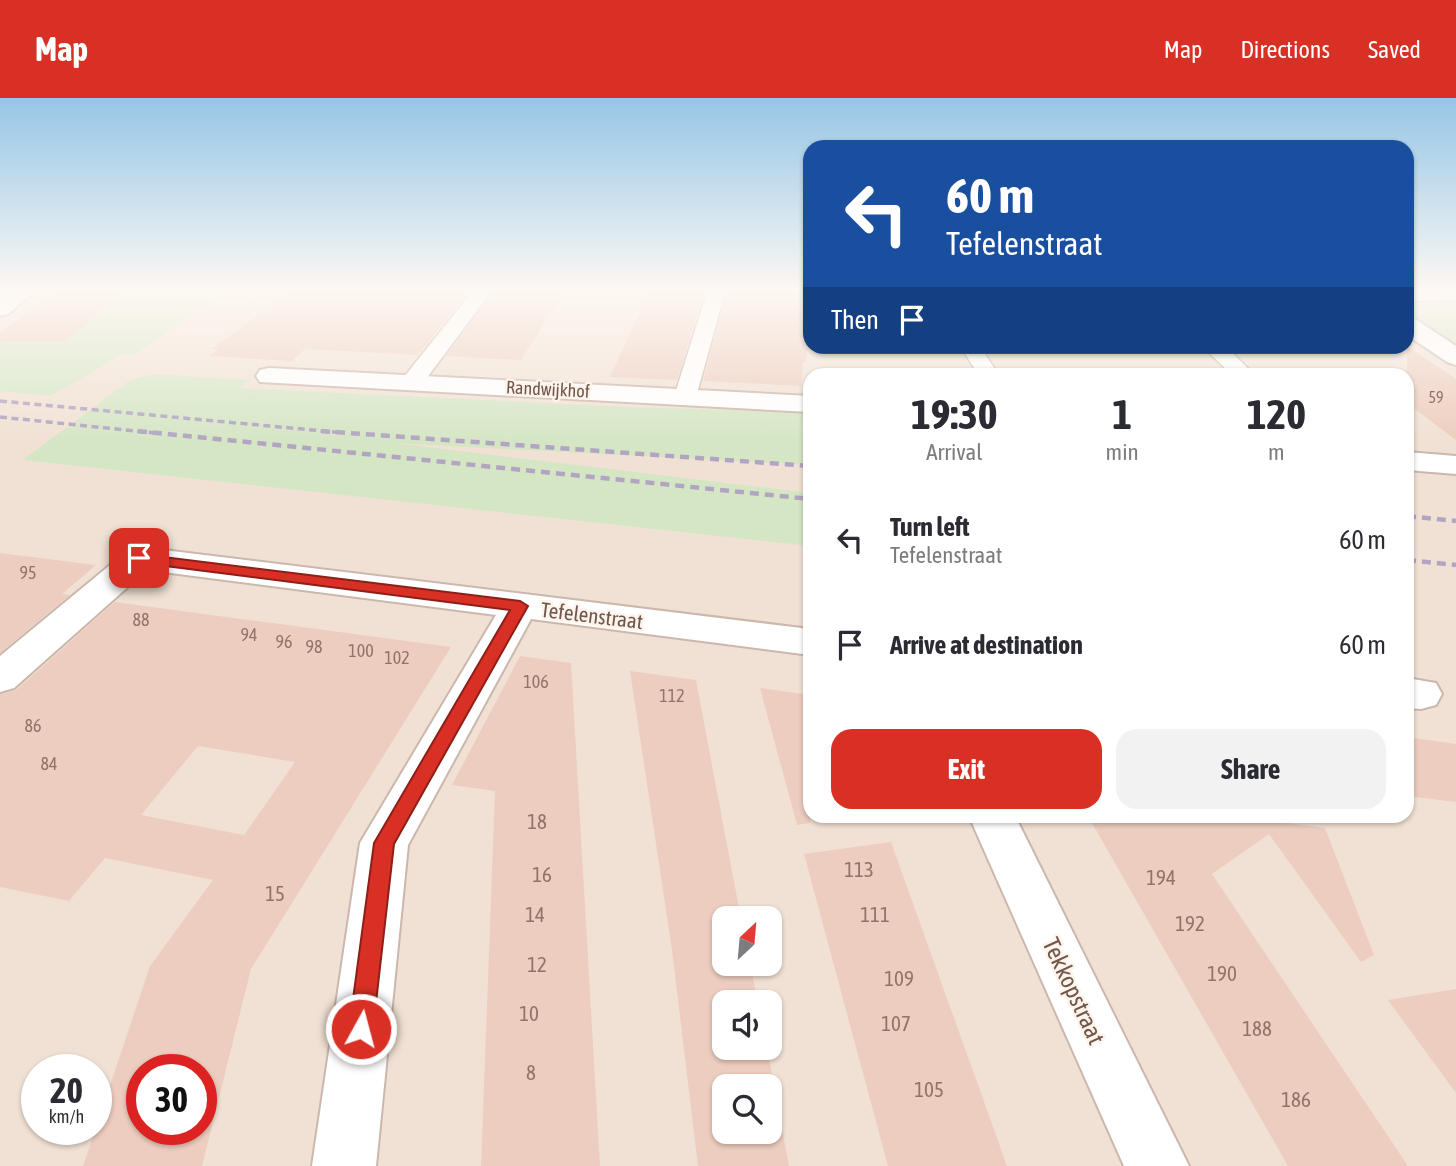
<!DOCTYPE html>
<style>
:root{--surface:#fff;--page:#f2f2f3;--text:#2b2b33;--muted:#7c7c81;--accent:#d93025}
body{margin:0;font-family:"Asap Condensed",sans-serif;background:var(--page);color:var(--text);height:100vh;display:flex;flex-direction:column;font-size:26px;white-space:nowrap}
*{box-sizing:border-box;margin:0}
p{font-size:23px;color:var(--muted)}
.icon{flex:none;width:38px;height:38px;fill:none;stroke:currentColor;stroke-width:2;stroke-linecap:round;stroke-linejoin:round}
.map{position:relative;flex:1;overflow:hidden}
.side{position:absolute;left:803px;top:270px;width:611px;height:455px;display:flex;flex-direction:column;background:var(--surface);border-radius:21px;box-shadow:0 2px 5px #0004}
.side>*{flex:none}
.top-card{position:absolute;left:803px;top:42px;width:611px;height:214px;border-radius:21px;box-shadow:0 2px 5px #0004;background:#1a4fa0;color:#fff;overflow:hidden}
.needle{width:46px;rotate:26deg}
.fabs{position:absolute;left:712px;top:808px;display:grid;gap:14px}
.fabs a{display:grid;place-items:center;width:70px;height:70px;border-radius:14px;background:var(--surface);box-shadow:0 2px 5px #0004;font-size:35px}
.speed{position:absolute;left:21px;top:956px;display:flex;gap:14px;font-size:35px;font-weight:700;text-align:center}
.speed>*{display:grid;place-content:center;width:91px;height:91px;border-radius:50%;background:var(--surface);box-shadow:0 2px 5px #0004;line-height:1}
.speed small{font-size:18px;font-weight:400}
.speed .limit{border:10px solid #d22;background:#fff;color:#111}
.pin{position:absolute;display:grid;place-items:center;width:60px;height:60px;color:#fff;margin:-30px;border-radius:14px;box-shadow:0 4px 10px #0006}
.me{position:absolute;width:77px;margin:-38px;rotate:7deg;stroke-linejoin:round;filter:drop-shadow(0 0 5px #0008)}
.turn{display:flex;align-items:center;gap:24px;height:147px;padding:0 28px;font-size:32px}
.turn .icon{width:91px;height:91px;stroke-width:2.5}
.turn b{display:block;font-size:49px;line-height:60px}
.then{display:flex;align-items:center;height:66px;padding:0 28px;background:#0003;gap:14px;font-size:26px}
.eta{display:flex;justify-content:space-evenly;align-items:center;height:119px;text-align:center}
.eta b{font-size:42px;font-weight:700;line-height:49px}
.primary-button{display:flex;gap:14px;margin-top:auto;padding:14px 28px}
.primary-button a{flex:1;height:80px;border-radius:21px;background:var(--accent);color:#fff;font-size:28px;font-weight:700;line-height:80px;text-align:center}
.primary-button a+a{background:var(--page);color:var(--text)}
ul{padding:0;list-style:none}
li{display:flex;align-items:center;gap:21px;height:105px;padding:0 28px}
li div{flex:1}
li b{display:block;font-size:26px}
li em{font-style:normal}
header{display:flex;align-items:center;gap:42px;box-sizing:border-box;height:98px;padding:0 35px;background:var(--accent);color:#fff}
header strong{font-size:33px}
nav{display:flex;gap:38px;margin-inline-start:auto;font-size:24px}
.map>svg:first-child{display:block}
.residential{fill:#f1e1d4;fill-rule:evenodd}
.green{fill:#d5e6c5}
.building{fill:#edcdbf;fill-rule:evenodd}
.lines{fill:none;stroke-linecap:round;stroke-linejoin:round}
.pedestrian-casing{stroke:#cbb7ac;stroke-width:3}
.minor-casing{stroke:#cbb7ac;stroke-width:4}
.pedestrian{fill:#fff;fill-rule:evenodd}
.minor{fill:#fff;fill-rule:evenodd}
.rail-far1{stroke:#b2a5c2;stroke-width:3.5;stroke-dasharray:7 4.5;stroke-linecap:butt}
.rail{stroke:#b2a5c2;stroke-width:4.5;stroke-dasharray:9 6;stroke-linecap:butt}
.route{fill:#d93025;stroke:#8d1f18;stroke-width:2}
.labels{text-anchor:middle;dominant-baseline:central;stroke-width:5;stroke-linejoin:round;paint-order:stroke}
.far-number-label{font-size:16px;fill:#907469}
.far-street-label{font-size:18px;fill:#71564c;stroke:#fdf4eb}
.number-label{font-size:18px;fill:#907469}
.street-label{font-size:21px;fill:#71564c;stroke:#fdf4eb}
.near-number-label{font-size:21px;fill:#907469}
.near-street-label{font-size:24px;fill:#71564c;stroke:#fdf4eb}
</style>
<header>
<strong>Map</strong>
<nav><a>Map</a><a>Directions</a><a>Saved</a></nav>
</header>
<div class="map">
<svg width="1456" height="1068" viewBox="0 0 1456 1068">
<rect width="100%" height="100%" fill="#faf0e5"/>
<path class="residential" d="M0,194H810V248H1407V194H1456V1068H0ZM810,276H1407V718H810ZM724,821H770V866H724ZM724,905H770V950H724ZM37,971H96V1031H37ZM142,971H201V1031H142ZM724,989H770V1034H724Z"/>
<g class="green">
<polygon points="123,194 222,194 135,257 122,256 51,298 0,293 0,244 66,243"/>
<polygon points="1456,200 1456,248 1407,216 1407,201"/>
<polygon points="153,276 250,282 238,290 627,309 810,314 810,367 393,345 810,395 810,448 23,362 129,283"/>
</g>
<g class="building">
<polygon points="55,194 123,194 66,243 0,244 0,235"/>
<polygon points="289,194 468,194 418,257 305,251 292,263 209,258 218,251 212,251"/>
<polygon points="493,194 564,194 521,262 446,258"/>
<polygon points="649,194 704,194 677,282 610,279"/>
<polygon points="727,194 810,194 806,264 803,264 801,288 703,283"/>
<polygon points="1407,248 1456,281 1456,342 1407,305"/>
<polygon points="0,455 96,467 62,496 70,497 0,555"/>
<path d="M115,504L451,549L251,871L202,1068H83L150,868L213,782L105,760L69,803L0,789V596L16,592ZM198,648L295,664L244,737L141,717ZM142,971H201V1031H142Z"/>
<polygon points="520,558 571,565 600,1068 481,1068 495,693 452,687"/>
<path d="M630,573L696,582L741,821H724V866H750L758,905H724V950H767L789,1068H698L672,852ZM724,989H770V1034H724Z"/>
<polygon points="760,590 810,597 810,725 797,727"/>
<polygon points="1407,639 1456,646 1456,704 1407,698"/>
<polygon points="1088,718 1235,718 1325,730 1374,857 1361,864 1269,736 1212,776 1408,1068 1288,1068"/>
<polygon points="891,744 987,1012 1007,1068 888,1068 804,756"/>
<polygon points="1456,891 1456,995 1388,902"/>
</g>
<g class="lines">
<defs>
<g id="pedestrian">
<polygon points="472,194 491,194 420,289 404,289 401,284 404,279"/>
<polygon points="707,194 725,194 696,299 693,304 677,304 674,299"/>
<polygon points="960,248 980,248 998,276 978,276"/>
<polygon points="1202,248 1225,248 1254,276 1231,276"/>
</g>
<g id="minor">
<polygon points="8,194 34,194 8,216 0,218 0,200"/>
<polygon points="1407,194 1456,194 1456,202 1407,203"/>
<polygon points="1407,219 1415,221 1456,248 1456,267 1447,264 1407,237"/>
<polygon points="269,270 810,298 810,314 260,284 256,278 260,272"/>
<polygon points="1407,354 1456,358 1456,376 1407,372"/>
<polygon points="139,449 810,531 810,557 531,521 408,747 376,1068 312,1068 360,745 496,517 147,472 14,590 0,594 0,558 127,453"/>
<polygon points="1407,580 1436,585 1442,596 1436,607 1421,611 1407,610"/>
<polygon points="969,718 1015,718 1189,1068 1124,1068"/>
</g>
</defs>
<use href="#pedestrian" class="pedestrian-casing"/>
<use href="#minor" class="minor-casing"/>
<use href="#pedestrian" class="pedestrian"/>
<use href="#minor" class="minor"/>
<g class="rail-far1">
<polyline points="0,303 345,335"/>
<polyline points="0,319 155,335"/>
</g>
<g class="rail">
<polyline points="138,333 810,401"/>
<polyline points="321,333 810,368"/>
<polyline points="1407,418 1456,423"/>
<polyline points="1407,462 1456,467"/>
</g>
</g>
<linearGradient id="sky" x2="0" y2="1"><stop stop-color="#96c6e6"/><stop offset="0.56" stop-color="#fdf8f3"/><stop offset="1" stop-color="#fdf8f3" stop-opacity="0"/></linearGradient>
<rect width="1456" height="344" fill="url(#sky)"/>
<polygon class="route" points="139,456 520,503 528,508 394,746 373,931 369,939 361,943 352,939 349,931 374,745 510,512 134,464 132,460"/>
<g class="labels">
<g class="far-number-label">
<text x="1436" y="299">59</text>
</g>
<g class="far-street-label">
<text transform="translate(548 291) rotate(3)">Randwijkhof</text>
</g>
<g class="number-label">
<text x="28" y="474">95</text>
<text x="141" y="521">88</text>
<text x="249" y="536">94</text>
<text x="284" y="543">96</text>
<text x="314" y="548">98</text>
<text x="361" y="552">100</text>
<text x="397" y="559">102</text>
<text x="536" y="583">106</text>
<text x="672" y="597">112</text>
<text x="33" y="627">86</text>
<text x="49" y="665">84</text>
</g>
<g class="street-label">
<text transform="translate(592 517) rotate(7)">Tefelenstraat</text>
</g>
<g class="near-number-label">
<text x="537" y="723">18</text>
<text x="859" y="771">113</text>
<text x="542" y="776">16</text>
<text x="1161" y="779">194</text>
<text x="275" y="795">15</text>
<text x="535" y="816">14</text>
<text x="875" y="816">111</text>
<text x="1190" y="825">192</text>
<text x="537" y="866">12</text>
<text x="1222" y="875">190</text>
<text x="899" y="880">109</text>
<text x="529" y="915">10</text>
<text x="896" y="925">107</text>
<text x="1257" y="930">188</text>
<text x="531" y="974">8</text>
<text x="929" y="991">105</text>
<text x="1296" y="1001">186</text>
</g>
<g class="near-street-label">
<text transform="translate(1074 893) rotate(65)">Tekkopstraat</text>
</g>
</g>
</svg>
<div class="fabs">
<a><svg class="needle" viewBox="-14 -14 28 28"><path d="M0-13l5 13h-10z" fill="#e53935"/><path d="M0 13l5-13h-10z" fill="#7c7c81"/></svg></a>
<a><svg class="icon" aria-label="sound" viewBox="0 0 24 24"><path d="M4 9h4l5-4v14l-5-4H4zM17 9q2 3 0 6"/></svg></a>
<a><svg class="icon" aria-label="search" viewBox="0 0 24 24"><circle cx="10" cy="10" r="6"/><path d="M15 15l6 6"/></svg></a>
</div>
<div class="speed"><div>20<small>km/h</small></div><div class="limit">30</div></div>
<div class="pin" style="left:139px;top:460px;background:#d93025"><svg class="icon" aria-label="arrive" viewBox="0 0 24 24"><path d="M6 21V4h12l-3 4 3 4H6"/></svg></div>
<svg class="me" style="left:361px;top:931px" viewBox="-20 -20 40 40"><circle r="17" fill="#d93025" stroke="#fff" stroke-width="3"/><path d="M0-11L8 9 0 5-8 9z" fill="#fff"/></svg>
<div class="top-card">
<div class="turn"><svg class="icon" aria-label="left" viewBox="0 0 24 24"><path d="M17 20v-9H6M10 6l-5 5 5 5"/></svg><div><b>60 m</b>Tefelenstraat</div></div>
<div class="then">Then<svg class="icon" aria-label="arrive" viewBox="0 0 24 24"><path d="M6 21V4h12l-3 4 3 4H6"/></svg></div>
</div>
<section class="side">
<div class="eta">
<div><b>19:30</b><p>Arrival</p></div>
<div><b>1</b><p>min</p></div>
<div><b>120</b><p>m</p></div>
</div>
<ul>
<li><svg class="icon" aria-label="left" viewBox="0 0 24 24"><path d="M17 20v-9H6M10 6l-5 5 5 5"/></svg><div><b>Turn left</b><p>Tefelenstraat</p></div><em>60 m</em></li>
<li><svg class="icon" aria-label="arrive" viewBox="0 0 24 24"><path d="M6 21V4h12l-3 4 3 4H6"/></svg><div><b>Arrive at destination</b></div><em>60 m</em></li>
</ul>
<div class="primary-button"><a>Exit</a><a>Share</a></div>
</section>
</div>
